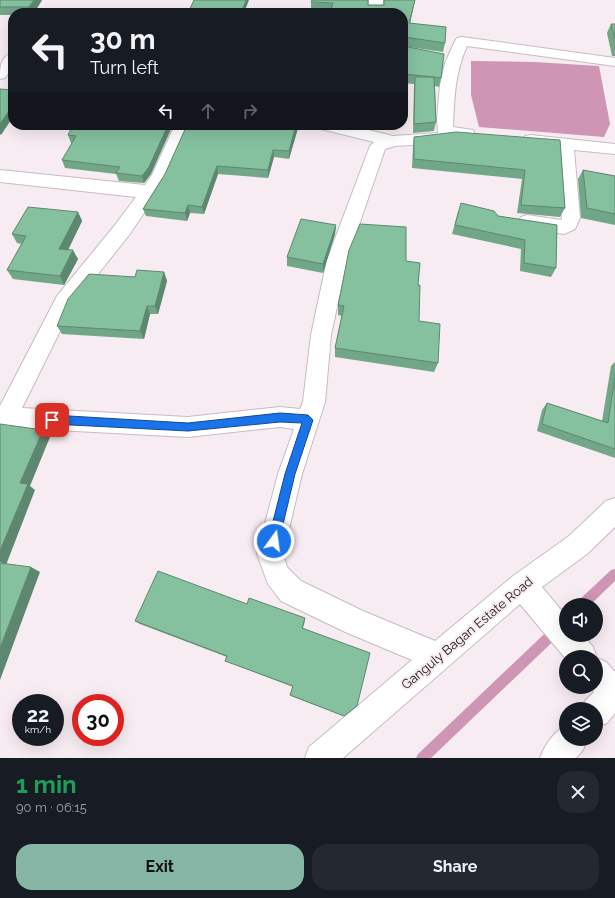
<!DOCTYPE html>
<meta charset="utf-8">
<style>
:root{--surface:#171b24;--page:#242831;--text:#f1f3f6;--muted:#9ea1a6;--accent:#85b6a5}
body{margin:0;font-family:Raleway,sans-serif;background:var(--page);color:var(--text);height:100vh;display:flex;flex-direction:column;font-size:15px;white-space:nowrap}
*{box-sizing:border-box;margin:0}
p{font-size:13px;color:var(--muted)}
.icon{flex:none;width:22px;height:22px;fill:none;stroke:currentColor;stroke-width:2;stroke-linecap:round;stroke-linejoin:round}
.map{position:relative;height:758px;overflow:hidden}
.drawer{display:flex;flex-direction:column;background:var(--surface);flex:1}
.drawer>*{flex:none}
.hud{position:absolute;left:8px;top:8px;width:400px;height:122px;border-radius:16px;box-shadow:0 4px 16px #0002;background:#171b24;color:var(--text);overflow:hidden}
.fabs{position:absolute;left:559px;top:598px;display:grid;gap:8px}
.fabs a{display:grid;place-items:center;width:44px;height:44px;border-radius:50%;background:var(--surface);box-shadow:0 4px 16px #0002;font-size:20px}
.speed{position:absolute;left:12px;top:694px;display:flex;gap:8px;font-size:20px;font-weight:700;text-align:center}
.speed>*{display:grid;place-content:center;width:52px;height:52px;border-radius:50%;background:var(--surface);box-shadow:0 4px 16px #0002;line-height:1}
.speed small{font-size:10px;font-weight:400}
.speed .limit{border:6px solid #d22;background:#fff;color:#111}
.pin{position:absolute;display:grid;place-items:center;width:34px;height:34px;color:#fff;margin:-17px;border-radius:8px;box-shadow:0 2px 6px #0006}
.me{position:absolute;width:44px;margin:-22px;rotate:14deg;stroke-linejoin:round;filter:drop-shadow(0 0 3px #0008)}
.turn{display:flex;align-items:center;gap:14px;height:84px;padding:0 16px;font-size:18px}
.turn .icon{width:52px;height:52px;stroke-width:2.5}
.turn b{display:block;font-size:28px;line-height:34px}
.lanes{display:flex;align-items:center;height:38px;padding:0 16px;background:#0003;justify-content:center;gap:20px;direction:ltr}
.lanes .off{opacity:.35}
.round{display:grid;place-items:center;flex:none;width:42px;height:42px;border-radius:16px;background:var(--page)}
.headline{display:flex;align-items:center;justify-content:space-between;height:68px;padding:0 16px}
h1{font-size:24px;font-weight:700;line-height:30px;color:#1e9e55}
.primary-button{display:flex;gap:8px;margin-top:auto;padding:8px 16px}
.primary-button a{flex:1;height:46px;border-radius:16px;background:var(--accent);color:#111;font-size:16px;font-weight:700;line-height:46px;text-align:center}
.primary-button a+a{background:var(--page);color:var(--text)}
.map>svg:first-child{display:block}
.water{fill:#ce95b4}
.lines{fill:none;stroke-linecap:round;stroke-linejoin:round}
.stream{fill:#ce95b4;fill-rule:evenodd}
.minor-casing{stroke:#c6bcc1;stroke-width:2}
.minor{fill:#fff;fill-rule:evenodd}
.wall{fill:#72a689}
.shaded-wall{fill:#5d876f}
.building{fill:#85c19f;stroke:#5d876f}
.route{fill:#1a73e8;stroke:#114b97}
.labels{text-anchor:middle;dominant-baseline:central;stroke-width:4;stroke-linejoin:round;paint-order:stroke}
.near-street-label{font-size:13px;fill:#1a1618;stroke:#f7ecf1}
</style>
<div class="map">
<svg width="615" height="758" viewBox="0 0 615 758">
<rect width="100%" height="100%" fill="#f7ecf1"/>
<polygon class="water" points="471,61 534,62 599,66 610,124 604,137 479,127 471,95"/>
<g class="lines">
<g class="stream">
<polygon points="615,569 615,581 590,605 576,605 578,601 611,570"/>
<polygon points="566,615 566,629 431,758 416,758 418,754 562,617"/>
</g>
<defs>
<g id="minor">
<polygon points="369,0 383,0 382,13 368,13"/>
<path d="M462,37L615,58V66L467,46C455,72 454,99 453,127L473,130L475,134L473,138L467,139L452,137L450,142L444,143L395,146L385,149L347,260L331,335L325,402L302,474L283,554L287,567L301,581L363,611L435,641L513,576L569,536L606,501L615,498V527L587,554L542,587L566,616V635H583L593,647L597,658L606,662L615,672V713L607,723L596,727V709H582L585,701L594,692L590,687H596V657H566V659L520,604L343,758H305L309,747L412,660L343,631L281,601L268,584L257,554L278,474L294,429L280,427L188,437L0,427V406L57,296L115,225L136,197L0,182V170L145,185L152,175L175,125H191L166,181L129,235L72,307L22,408L188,417L280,407L300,409L303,402L311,335L327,260L370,146L374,142L321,129L319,125H348L393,136L438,133L437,119L440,85L445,63L455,41L457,38Z"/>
<path d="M13,53V67L5,78L0,79C0,68 0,56 13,53Z"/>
<polygon points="531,135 615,144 615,154 574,150 580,218 575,229 564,234 521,227 518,222 521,217 527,215 561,220 562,218 557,148 525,144 523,140 525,136"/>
<path d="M566,726V739H587L583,750L576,758H540C544,746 554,731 566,726Z"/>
</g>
</defs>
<use href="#minor" class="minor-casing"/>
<use href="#minor" class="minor"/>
</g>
<g class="wall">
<polygon points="0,0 42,0 34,13 13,13 13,15 0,15"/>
<polygon points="384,0 415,0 410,23 445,43 443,52 403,46 330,12 311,10 311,2 368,5 384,5"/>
<polygon points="611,24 615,24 615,56 612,56 607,33"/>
<polygon points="403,46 441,78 439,87 435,86 436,122 434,131 413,133 414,84 403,83"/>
<polygon points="73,125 151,174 144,183 119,181 116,174 65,168 62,160 72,143 71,143 68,135"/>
<polygon points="298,128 289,159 274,157 268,178 218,174 204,214 190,213 187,221 146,216 143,209 165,174"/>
<polygon points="414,137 560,140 565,208 560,217 517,213 522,179 412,168 413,146"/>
<polygon points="583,170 615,176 615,225 581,218 578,179"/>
<polygon points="78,212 82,221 68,250 78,259 64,285 13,279 7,270 22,244 17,243 12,234"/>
<polygon points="458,212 498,216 557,225 556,268 551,277 520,271 521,249 452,234"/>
<polygon points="336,225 335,234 323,273 287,266 287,257"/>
<polygon points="406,261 418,285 419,321 438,363 434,372 335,357 335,348 342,316 338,315 338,305"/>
<polygon points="164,272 167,281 158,314 150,314 144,339 62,334 57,326 135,277"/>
<polygon points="615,362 615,458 537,431 542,410 547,403 602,421 611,366"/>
<polygon points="247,604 305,621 303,628 344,716 291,696 290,695 293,687 228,662 225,661 227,657 140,624 135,621"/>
</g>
<g class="shaded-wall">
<polygon points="34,0 42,0 34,13 32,13 29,7"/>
<polygon points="246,0 249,0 244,13 241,13"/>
<polygon points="415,0 408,32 409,23"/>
<polygon points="404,37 403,46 403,38"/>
<polygon points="13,105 13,117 1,135 0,134 0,124"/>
<polygon points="168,125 173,125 151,174 144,183 142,176"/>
<polygon points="296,125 298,125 298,128 289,159 289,151"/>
<polygon points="273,150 274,157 268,178 268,170"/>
<polygon points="217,166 218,174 204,214 202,207"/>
<polygon points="188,205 190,213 187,221 185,213"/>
<polygon points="78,212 82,221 64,258 59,249"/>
<polygon points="336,225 335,234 323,273 323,264"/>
<polygon points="73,250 78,259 64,285 60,276"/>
<polygon points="164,272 167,281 158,314 155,306"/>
<polygon points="147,306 150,314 144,339 140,331"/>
<polygon points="43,430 50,437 30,486 35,490 6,565 0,562 0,551 20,483"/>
<polygon points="31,567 40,572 0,680 0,648"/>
</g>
<g class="building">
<polygon points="0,0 34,0 29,7 0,7"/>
<polygon points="194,0 246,0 241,13 188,13"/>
<polygon points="312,0 368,0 368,5 384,5 384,0 415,0 409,23 446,27 445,43 404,37 403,38 403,13 330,13 333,3 311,2"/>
<polygon points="611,24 615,24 615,39"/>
<polygon points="403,46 444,54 441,78 434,77 436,122 414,124 415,77 434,77 403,74"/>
<polygon points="0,89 13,90 13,105 0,124"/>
<polygon points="73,125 168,125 149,167 142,176 116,173 120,167 62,160 76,136 68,135"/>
<polygon points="187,125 296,125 289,151 273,150 268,170 217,166 202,207 188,205 185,213 143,209 165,174"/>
<polygon points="456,132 560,140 565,208 521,205 525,170 414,159 414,137"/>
<polygon points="583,170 615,176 615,214 587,208"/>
<polygon points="461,203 494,211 498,216 557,225 556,268 524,263 525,240 455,225"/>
<polygon points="28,207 78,212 59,249 73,250 60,276 7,270 26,236 12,234"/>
<polygon points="301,219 336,225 323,264 287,257"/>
<polygon points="360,224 406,227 406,261 420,263 418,285 420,285 419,321 440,324 438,363 335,348 344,306 338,305 340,296 349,250"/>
<polygon points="137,270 164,272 155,306 147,306 140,331 57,326 68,299 89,274 135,277"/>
<polygon points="615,377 615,449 542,424 547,403 608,423"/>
<polygon points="0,424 43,430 20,483 28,484 0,551"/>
<polygon points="0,563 31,567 0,648"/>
<polygon points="158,571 247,604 249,598 305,618 302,628 370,653 357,706 344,716 290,695 293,686 225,661 227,656 135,621"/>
</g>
<polygon class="route" points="280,413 308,415 313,420 295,474 279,541 277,545 274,546 270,545 268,541 285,474 302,423 280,422 188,431 52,424 47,420 52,415 188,423"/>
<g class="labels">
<g class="near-street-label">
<text transform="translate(467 633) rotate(-40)">Ganguly Bagan Estate Road</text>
</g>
</g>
</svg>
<div class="fabs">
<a><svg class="icon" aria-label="sound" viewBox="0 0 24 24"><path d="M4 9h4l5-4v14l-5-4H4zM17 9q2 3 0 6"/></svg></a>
<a><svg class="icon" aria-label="search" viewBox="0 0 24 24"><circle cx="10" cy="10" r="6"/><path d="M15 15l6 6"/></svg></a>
<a><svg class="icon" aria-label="layers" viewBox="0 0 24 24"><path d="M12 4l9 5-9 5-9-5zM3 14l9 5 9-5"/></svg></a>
</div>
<div class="speed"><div>22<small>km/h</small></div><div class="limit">30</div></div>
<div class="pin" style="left:52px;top:420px;background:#d93025"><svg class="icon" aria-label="arrive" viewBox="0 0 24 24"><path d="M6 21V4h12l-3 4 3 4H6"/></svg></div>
<svg class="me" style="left:274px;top:541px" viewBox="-20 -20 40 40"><circle r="17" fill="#1a73e8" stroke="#fff" stroke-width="3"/><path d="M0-11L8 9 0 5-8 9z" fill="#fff"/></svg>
<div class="hud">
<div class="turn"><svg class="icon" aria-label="left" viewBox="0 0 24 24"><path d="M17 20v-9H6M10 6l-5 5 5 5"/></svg><div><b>30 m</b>Turn left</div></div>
<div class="lanes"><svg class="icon" aria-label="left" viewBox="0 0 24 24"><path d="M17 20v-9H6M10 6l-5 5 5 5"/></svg><svg class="icon off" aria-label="ahead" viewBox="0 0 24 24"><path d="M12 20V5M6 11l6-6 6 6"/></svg><svg class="icon off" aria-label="right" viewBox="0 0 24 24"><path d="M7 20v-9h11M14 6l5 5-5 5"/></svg></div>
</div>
</div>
<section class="drawer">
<div class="headline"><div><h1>1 min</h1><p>90 m · 06:15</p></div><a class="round"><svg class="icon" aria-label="close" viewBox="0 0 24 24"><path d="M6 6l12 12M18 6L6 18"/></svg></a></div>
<div class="primary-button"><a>Exit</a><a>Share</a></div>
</section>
